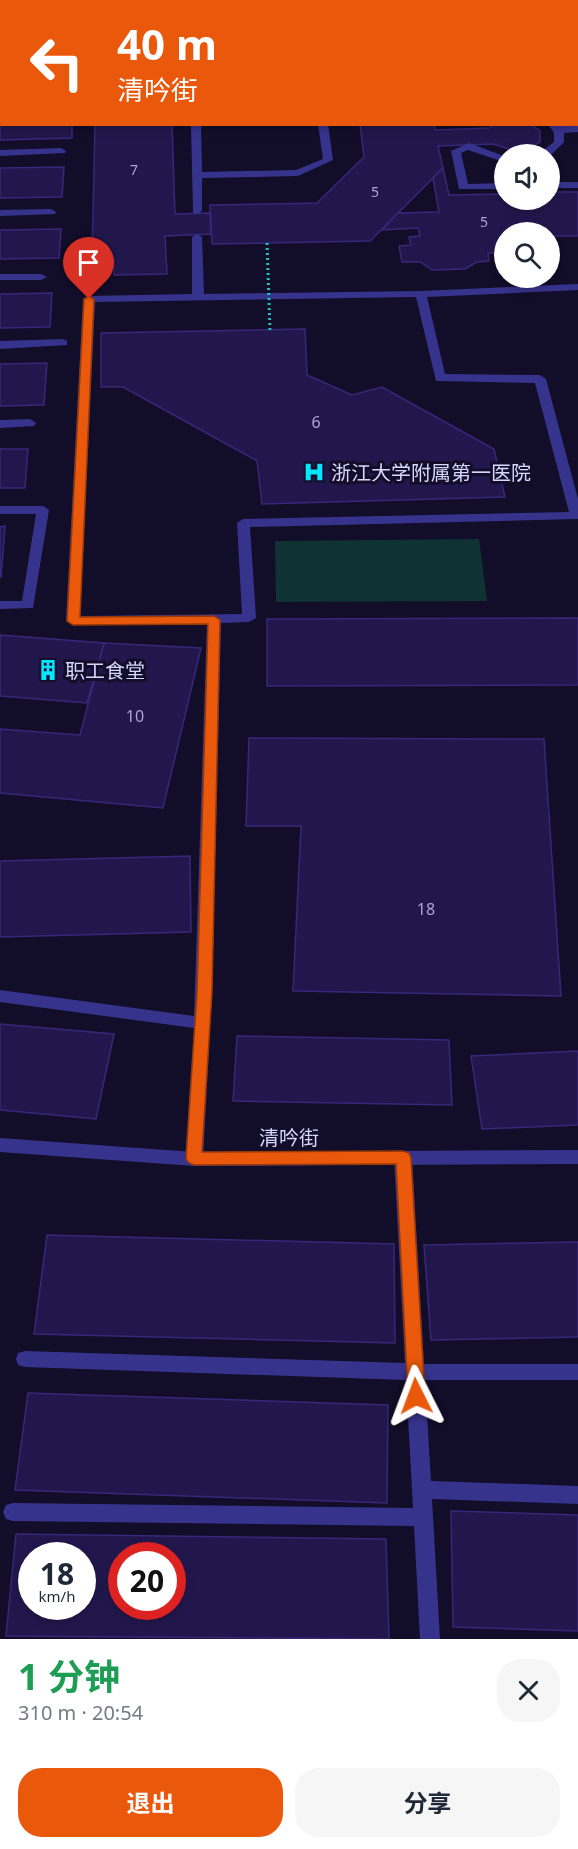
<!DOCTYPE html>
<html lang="zh">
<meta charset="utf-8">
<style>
:root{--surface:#fff;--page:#f6f6f7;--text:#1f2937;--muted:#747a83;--accent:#ea580c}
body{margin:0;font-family:"Noto Sans","Noto Sans SC",sans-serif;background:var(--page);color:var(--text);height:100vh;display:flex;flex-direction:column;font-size:22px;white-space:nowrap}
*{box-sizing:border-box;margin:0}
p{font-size:20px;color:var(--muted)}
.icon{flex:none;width:33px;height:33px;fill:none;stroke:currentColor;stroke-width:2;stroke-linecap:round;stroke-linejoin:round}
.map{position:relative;height:1639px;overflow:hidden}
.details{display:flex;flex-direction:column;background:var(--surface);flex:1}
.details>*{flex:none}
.top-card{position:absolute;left:0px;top:0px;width:579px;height:126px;box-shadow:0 3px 9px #0003;background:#ea580c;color:#fff;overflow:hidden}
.fabs{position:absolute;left:494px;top:144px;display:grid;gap:12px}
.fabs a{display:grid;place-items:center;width:66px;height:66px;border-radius:50%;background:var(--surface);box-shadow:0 3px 9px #0003;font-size:30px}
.speed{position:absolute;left:18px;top:1542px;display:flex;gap:12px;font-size:30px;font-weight:700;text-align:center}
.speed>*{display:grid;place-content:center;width:78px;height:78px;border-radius:50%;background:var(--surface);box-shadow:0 3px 9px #0003;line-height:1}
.speed small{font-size:15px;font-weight:400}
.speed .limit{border:9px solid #d22;background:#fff;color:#111}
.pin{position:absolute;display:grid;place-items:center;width:51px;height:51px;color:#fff;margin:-62px -26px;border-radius:50% 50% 50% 0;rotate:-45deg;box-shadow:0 0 6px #0007}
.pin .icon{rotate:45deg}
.me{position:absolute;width:66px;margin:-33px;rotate:357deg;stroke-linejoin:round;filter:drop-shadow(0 0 4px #0008)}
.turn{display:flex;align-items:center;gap:21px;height:126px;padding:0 18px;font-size:27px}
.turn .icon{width:78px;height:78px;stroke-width:2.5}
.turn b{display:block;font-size:42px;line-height:51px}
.round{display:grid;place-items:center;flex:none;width:63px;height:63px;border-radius:24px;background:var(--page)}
.head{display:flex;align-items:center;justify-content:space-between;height:102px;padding:0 18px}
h1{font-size:36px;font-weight:700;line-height:45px;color:#1e9e55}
.button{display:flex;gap:12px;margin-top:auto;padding:12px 18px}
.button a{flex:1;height:69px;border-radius:24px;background:var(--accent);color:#fff;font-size:24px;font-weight:700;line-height:69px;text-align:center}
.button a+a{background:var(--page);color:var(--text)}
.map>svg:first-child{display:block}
.green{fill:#0f3332}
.building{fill:#22174c;stroke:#37277a;stroke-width:1.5;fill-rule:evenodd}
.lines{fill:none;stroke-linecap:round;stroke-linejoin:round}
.lane{fill:#36338d;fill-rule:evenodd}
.street{fill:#36338d;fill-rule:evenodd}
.path-bridge{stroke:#22c5bb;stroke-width:3;stroke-dasharray:2 3;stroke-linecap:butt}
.route{fill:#ea580c;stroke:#983908;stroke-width:1.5}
.labels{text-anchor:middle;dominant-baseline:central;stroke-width:6;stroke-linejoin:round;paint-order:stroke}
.far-number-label{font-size:14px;fill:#aba6d2}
.number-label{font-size:16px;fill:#aba6d2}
.poi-label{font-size:20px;fill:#d9d5ff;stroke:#120d29;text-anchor:start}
.street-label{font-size:20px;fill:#d9d5ff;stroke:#120d29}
</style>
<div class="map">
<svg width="578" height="1639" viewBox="0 0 578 1639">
<rect width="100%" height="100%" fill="#120d29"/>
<polygon class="green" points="479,539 487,601 276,602 275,541"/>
<g class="building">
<polygon points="0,112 2,124 72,124 72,138 0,140"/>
<polygon points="95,124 172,124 175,214 210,213 211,234 165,236 167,274 114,275 114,258 92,259"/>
<polygon points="360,124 434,124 435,130 490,128 494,124 530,124 540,131 540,142 528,149 512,150 493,144 438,146 443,168 370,241 212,244 210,205 317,203 364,157"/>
<polygon points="64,167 62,197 0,198 0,168"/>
<polygon points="443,168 449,195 504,194 504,200 549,200 549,192 578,192 578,236 549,236 549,232 504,232 504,244 495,244 497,253 488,253 489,261 477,262 465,269 432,270 420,262 402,262 399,246 411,245 409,237 420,236 418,228 382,230 398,213 439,212 433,178"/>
<polygon points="61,229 59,258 0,259 0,230"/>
<polygon points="52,293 50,327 0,328 0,294"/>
<polygon points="305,329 307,375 352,395 382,387 494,449 505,497 262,504 257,461 123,387 101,387 101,333"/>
<polygon points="47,363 44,405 0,406 0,364"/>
<polygon points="0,449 28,449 25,488 0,488"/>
<polygon points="5,526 1,577 0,577 0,527"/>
<polygon points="578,618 578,685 267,686 267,619"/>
<polygon points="0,635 104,643 87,703 0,696"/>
<polygon points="104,643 201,648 163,808 0,793 0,729 80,735"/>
<polygon points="249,738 544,739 561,996 293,991 301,826 246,826"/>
<polygon points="190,856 191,932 0,937 0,861"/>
<polygon points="0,1024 114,1034 96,1119 0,1110"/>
<polygon points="237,1036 449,1040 452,1105 233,1101"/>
<polygon points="578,1051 578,1125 482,1129 471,1056"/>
<polygon points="47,1235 394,1244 395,1343 34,1334"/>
<polygon points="578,1242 578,1337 431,1340 424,1245"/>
<polygon points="28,1393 388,1405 387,1503 15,1490"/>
<polygon points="451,1511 578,1515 578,1631 453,1627"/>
<path d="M16,1534L386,1539L389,1639L6,1636ZM32,1556H82V1606H32ZM122,1556H172V1606H122Z"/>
</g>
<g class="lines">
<g class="lane">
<rect x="195" y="0" width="10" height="2"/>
<polygon points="532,0 542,0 542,2 533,2"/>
<rect x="0" y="43" width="2" height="6"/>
<polygon points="0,96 2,96 0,103"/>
<polygon points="191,124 201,124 202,172 296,170 323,159 318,124 328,124 333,160 298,176 202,178 202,211 197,214 193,213"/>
<polygon points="548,124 578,126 578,132 564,133 564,142 552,154 538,154 554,142 554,133"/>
<polygon points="469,143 504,156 504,162 468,150 461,153 468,184 504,183 504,189 459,189 451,151"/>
<polygon points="61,148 66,151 65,153 0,156 0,150"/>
<rect x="549" y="182" width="29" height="6"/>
<polygon points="51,209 56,212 55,214 0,216 0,210"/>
<path d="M197,234L202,237L204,294L421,291L578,284V290L427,297L445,374L540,375L546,379L578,499V519L250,527L256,618L249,622L221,623L212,992L203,1159L200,1164L194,1166L188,1164L185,1159L194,1028L0,1002V990L194,1016L207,623L73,624L66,620L83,299L89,296L192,294V237ZM416,297L436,381L535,383L569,512L243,519L237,523L242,614L80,616L95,302Z"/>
<polygon points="0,274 41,274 47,277 41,280 0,280"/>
<polygon points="63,339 67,341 67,345 0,349 0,341"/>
<polygon points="30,419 36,423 34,426 0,428 0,420"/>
<polygon points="0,506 43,506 49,510 33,608 0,609 0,601 22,601 36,514 0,514"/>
<polygon points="403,1151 409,1153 412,1158 424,1364 578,1364 578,1380 425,1380 431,1481 578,1486 578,1504 432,1499 440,1639 420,1639 414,1526 13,1521 6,1519 3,1512 6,1505 13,1503 413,1508 406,1380 25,1367 18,1365 16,1359 18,1353 25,1351 405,1363 394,1158 397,1153"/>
</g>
<polygon class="street" points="0,1138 194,1152 578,1150 578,1164 194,1166 0,1152"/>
<polyline class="path-bridge" points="267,243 270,330"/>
</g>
<polygon class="route" points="89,296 94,299 80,617 214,616 220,620 212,992 202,1152 403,1151 409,1153 411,1158 425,1396 423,1401 416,1403 410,1401 408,1396 396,1164 194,1165 189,1163 186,1159 197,992 208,624 73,625 67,621 84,299"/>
<defs>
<symbol id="hospital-bare" viewBox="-9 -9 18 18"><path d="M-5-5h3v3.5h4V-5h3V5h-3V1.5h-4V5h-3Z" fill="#01e7ff" stroke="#120d29" stroke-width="2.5" paint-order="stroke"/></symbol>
<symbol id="building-bare" viewBox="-9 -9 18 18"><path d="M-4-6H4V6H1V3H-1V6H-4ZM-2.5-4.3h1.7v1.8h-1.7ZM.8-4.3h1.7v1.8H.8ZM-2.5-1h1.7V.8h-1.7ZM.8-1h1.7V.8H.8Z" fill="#01e7ff" stroke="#120d29" stroke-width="2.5" paint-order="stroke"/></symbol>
</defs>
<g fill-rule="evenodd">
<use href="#hospital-bare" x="299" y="457" width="30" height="30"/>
<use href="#building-bare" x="33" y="655" width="30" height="30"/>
</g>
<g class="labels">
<g class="far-number-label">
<text x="134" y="169">7</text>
<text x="375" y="191">5</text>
<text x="484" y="221">5</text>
</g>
<g class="number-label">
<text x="316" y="422">6</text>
<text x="135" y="716">10</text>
<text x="426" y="909">18</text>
</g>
<g class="poi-label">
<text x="331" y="472">浙江大学附属第一医院</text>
<text x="65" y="670">职工食堂</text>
</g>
<g class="street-label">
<text x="289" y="1137">清吟街</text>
</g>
</g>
</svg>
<div class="fabs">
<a><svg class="icon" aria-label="sound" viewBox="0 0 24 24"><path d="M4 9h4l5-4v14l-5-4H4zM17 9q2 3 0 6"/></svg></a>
<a><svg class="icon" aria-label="search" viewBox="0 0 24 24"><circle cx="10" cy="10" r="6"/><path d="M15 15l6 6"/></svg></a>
</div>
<div class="speed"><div>18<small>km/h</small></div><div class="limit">20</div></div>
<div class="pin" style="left:89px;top:299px;background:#d93025"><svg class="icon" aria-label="arrive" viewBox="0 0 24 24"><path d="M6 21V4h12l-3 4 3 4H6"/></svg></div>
<svg class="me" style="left:416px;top:1396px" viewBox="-20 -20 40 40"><path d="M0-17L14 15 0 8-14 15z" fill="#ea580c" stroke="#fff" stroke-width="4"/></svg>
<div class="top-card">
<div class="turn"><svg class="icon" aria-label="left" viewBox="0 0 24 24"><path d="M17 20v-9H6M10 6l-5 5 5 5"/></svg><div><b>40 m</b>清吟街</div></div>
</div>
</div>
<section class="details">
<div class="head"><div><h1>1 分钟</h1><p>310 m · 20:54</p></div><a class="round"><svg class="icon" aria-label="close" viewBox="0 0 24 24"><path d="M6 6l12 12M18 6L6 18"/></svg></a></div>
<div class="button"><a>退出</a><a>分享</a></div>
</section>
